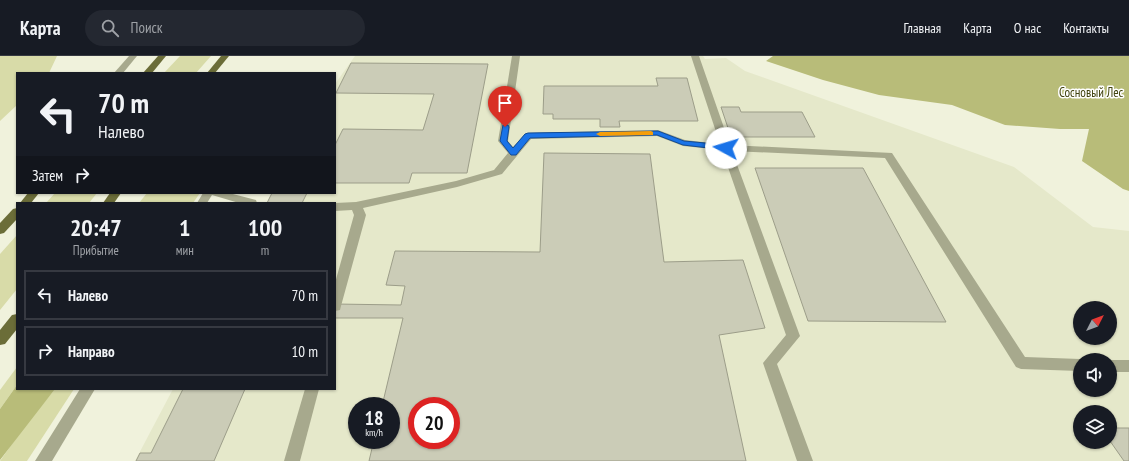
<!DOCTYPE html>
<html lang="ru">
<meta charset="utf-8">
<style>
:root{--surface:#171b24;--page:#242831;--text:#f1f3f6;--muted:#9ea1a6;--line:#363941}
body{margin:0;font-family:"PT Sans Narrow",sans-serif;background:var(--page);color:var(--text);height:100vh;display:flex;flex-direction:column;font-size:15px;white-space:nowrap}
*{box-sizing:border-box;margin:0}
p{font-size:13px;color:var(--muted)}
.icon{flex:none;width:22px;height:22px;fill:none;stroke:currentColor;stroke-width:2;stroke-linecap:round;stroke-linejoin:round}
.map{position:relative;flex:1;overflow:hidden}
.sheet{position:absolute;left:16px;top:146px;width:320px;height:188px;display:flex;flex-direction:column;background:var(--surface);border-radius:0px;box-shadow:0 1px 3px #0004}
.sheet>*{flex:none}
.guide{position:absolute;left:16px;top:16px;width:320px;height:122px;border-radius:0px;box-shadow:0 1px 3px #0004;background:#171b24;color:var(--text);overflow:hidden}
.needle{width:26px;rotate:48deg}
.controls{position:absolute;left:1073px;top:245px;display:grid;gap:8px}
.controls a{display:grid;place-items:center;width:44px;height:44px;border-radius:50%;background:var(--surface);box-shadow:0 1px 3px #0004;font-size:20px}
.speed{position:absolute;left:348px;top:341px;display:flex;gap:8px;font-size:20px;font-weight:700;text-align:center}
.speed>*{display:grid;place-content:center;width:52px;height:52px;border-radius:50%;background:var(--surface);box-shadow:0 1px 3px #0004;line-height:1}
.speed small{font-size:10px;font-weight:400}
.speed .limit{border:6px solid #d22;background:#fff;color:#111}
.pin{position:absolute;display:grid;place-items:center;width:34px;height:34px;color:#fff;margin:-41px -17px;border-radius:50% 50% 50% 0;rotate:-45deg;box-shadow:0 0 4px #0007}
.pin .icon{rotate:45deg}
.me{position:absolute;width:44px;margin:-22px;rotate:276deg;stroke-linejoin:round;filter:drop-shadow(0 0 3px #0008)}
.turn{display:flex;align-items:center;gap:14px;height:84px;padding:0 16px;font-size:18px}
.turn .icon{width:52px;height:52px;stroke-width:2.5}
.turn b{display:block;font-size:28px;line-height:34px}
.then{display:flex;align-items:center;height:38px;padding:0 16px;background:#0003;gap:8px;font-size:15px}
.eta{display:flex;justify-content:space-evenly;align-items:center;height:68px;text-align:center}
.eta b{font-size:24px;font-weight:700;line-height:28px}
ul{padding:0;list-style:none}
li{display:flex;align-items:center;gap:12px;height:50px;margin:0 8px 6px;padding:0 8px;border:2px solid var(--line);border-radius:0px}
li div{flex:1}
li b{display:block;font-size:15px}
li em{font-style:normal}
header{display:flex;align-items:center;gap:24px;box-sizing:border-box;height:56px;padding:0 20px;background:var(--surface);border-bottom:1px solid var(--line)}
header strong{font-size:19px}
nav{display:flex;gap:22px;margin-inline-start:auto;font-size:14px}
.search{width:280px;height:36px;background:var(--page);display:flex;align-items:center;gap:10px;box-sizing:border-box;padding:0 14px;border-radius:22px;color:var(--muted);font-size:15px}
.map>svg:first-child{display:block}
.built{fill:#e5e8ca;fill-rule:evenodd}
.green{fill:#d8dba8}
.forest{fill:#b8bc79}
.building{fill:#cbccb7;stroke:#9c9d89;fill-rule:evenodd}
.lines{fill:none;stroke-linecap:round;stroke-linejoin:round}
.minor{fill:#a7a98d;fill-rule:evenodd}
.major{fill:#6b6d38;fill-rule:evenodd}
.route{fill:#1a73e8;stroke:#114b97}
.slow{fill:#f59e0b}
.labels{text-anchor:middle;dominant-baseline:central;stroke-width:3;stroke-linejoin:round;paint-order:stroke}
.far-park-label{font-size:13px;fill:#41430f;stroke:#fff}
</style>
<header>
<strong>Карта</strong>
<div class="search"><svg class="icon" aria-label="search" viewBox="0 0 24 24"><circle cx="10" cy="10" r="6"/><path d="M15 15l6 6"/></svg>Поиск</div>
<nav><a>Главная</a><a>Карта</a><a>О нас</a><a>Контакты</a></nav>
</header>
<div class="map">
<svg width="1129" height="405" viewBox="0 0 1129 405">
<rect width="100%" height="100%" fill="#f0f2dc"/>
<path class="built" d="M355,0H703L705,3L726,2L745,15L1014,111L1093,171L1129,175V405H135L173,333H335V147H269L274,137H335V28ZM1080,252H1110V282H1080ZM1080,304H1110V334H1080ZM357,350H391V384H357ZM417,350H451V384H417ZM1080,356H1110V386H1080Z"/>
<g class="green">
<polygon points="0,0 57,0 49,17 17,17 17,49 0,65"/>
<polygon points="180,0 211,0 196,17 164,17"/>
<polygon points="55,137 97,137 89,147 46,147"/>
<polygon points="147,137 200,137 193,147 139,147"/>
<polygon points="17,179 17,233 0,254 0,198"/>
<polygon points="17,311 17,329 0,353 0,334"/>
<polygon points="55,333 74,333 27,405 0,405 24,371"/>
</g>
<g class="forest">
<polygon points="773,0 1129,0 1129,135 1123,133 1082,105 1089,73 1060,73 1005,69 952,49 879,39 823,24 766,5"/>
<polygon points="17,329 17,333 55,333 0,404 0,353"/>
</g>
<g class="building">
<polygon points="351,7 488,8 467,117 412,117 409,127 335,127 335,89 343,73 423,74 434,38 336,37"/>
<polygon points="656,22 687,22 698,65 619,65 620,71 600,71 600,63 553,63 553,58 543,58 544,30 658,30"/>
<polygon points="721,51 739,51 741,56 802,56 815,81 731,81"/>
<path d="M544,97L650,98L664,206L743,204L765,272L719,279L746,405H369L374,384H391V350H382L403,262H335V248L401,249L405,230L386,229L395,195L540,196ZM417,350H451V384H417Z"/>
<polygon points="755,112 863,112 946,266 808,265"/>
<polygon points="272,137 307,137 302,147 267,147"/>
<polygon points="183,333 245,333 214,405 136,405 140,397 151,397"/>
<polygon points="1110,372 1129,372 1129,405 1124,405 1110,385"/>
</g>
<g class="lines">
<g class="minor">
<polygon points="129,0 137,0 123,17 114,17"/>
<polygon points="512,0 520,0 508,85 513,91 525,78 528,77 658,74 685,84 720,88 691,0 699,0 730,89 892,97 1025,301 1080,303 1083,304 1080,304 1080,315 1021,313 1016,311 885,102 732,95 800,280 777,308 813,405 797,405 763,307 786,279 722,94 683,90 657,80 531,83 502,118 457,131 363,152 366,159 341,250 340,254 335,255 335,227 354,159 352,154 335,155 335,147 356,146 456,125 494,114 508,97 498,85"/>
<polygon points="203,137 229,137 256,144 257,147 239,147 212,139 207,147 197,147"/>
<rect x="1110" y="304" width="19" height="12"/>
<polygon points="80,333 95,333 52,405 35,405"/>
<polygon points="305,333 319,333 300,405 284,405"/>
</g>
<g class="major">
<polygon points="158,0 166,0 152,17 143,17"/>
<polygon points="221,0 229,0 215,17 207,17"/>
<polygon points="28,137 39,137 31,147 20,147"/>
<polygon points="110,137 121,137 114,147 103,147"/>
<polygon points="17,152 17,163 4,177 0,178 0,167 13,153"/>
<polygon points="17,258 17,273 5,288 0,289 0,274 12,259"/>
</g>
</g>
<polygon class="route" points="503,69 508,69 509,71 507,85 513,92 525,78 528,77 658,75 684,85 726,89 730,92 726,94 683,89 657,79 530,82 516,99 511,99 500,85"/>
<polygon class="slow" points="651,75 653,76 653,79 600,80 596,78 600,76"/>
<g class="labels">
<g class="far-park-label">
<text x="1091" y="36">Сосновый Лес</text>
</g>
</g>
</svg>
<div class="controls">
<a><svg class="needle" viewBox="-14 -14 28 28"><path d="M0-13l5 13h-10z" fill="#e53935"/><path d="M0 13l5-13h-10z" fill="#9ea1a6"/></svg></a>
<a><svg class="icon" aria-label="sound" viewBox="0 0 24 24"><path d="M4 9h4l5-4v14l-5-4H4zM17 9q2 3 0 6"/></svg></a>
<a><svg class="icon" aria-label="layers" viewBox="0 0 24 24"><path d="M12 4l9 5-9 5-9-5zM3 14l9 5 9-5"/></svg></a>
</div>
<div class="speed"><div>18<small>km/h</small></div><div class="limit">20</div></div>
<div class="pin" style="left:505px;top:71px;background:#d93025"><svg class="icon" aria-label="arrive" viewBox="0 0 24 24"><path d="M6 21V4h12l-3 4 3 4H6"/></svg></div>
<svg class="me" style="left:726px;top:92px" viewBox="-20 -20 40 40"><circle r="19" fill="#fff"/><path d="M0-13L10 11 0 6-10 11z" fill="#1a73e8"/></svg>
<div class="guide">
<div class="turn"><svg class="icon" aria-label="left" viewBox="0 0 24 24"><path d="M17 20v-9H6M10 6l-5 5 5 5"/></svg><div><b>70 m</b>Налево</div></div>
<div class="then">Затем<svg class="icon" aria-label="right" viewBox="0 0 24 24"><path d="M7 20v-9h11M14 6l5 5-5 5"/></svg></div>
</div>
<section class="sheet">
<div class="eta">
<div><b>20:47</b><p>Прибытие</p></div>
<div><b>1</b><p>мин</p></div>
<div><b>100</b><p>m</p></div>
</div>
<ul>
<li><svg class="icon" aria-label="left" viewBox="0 0 24 24"><path d="M17 20v-9H6M10 6l-5 5 5 5"/></svg><div><b>Налево</b></div><em>70 m</em></li>
<li><svg class="icon" aria-label="right" viewBox="0 0 24 24"><path d="M7 20v-9h11M14 6l5 5-5 5"/></svg><div><b>Направо</b></div><em>10 m</em></li>
</ul>
</section>
</div>
